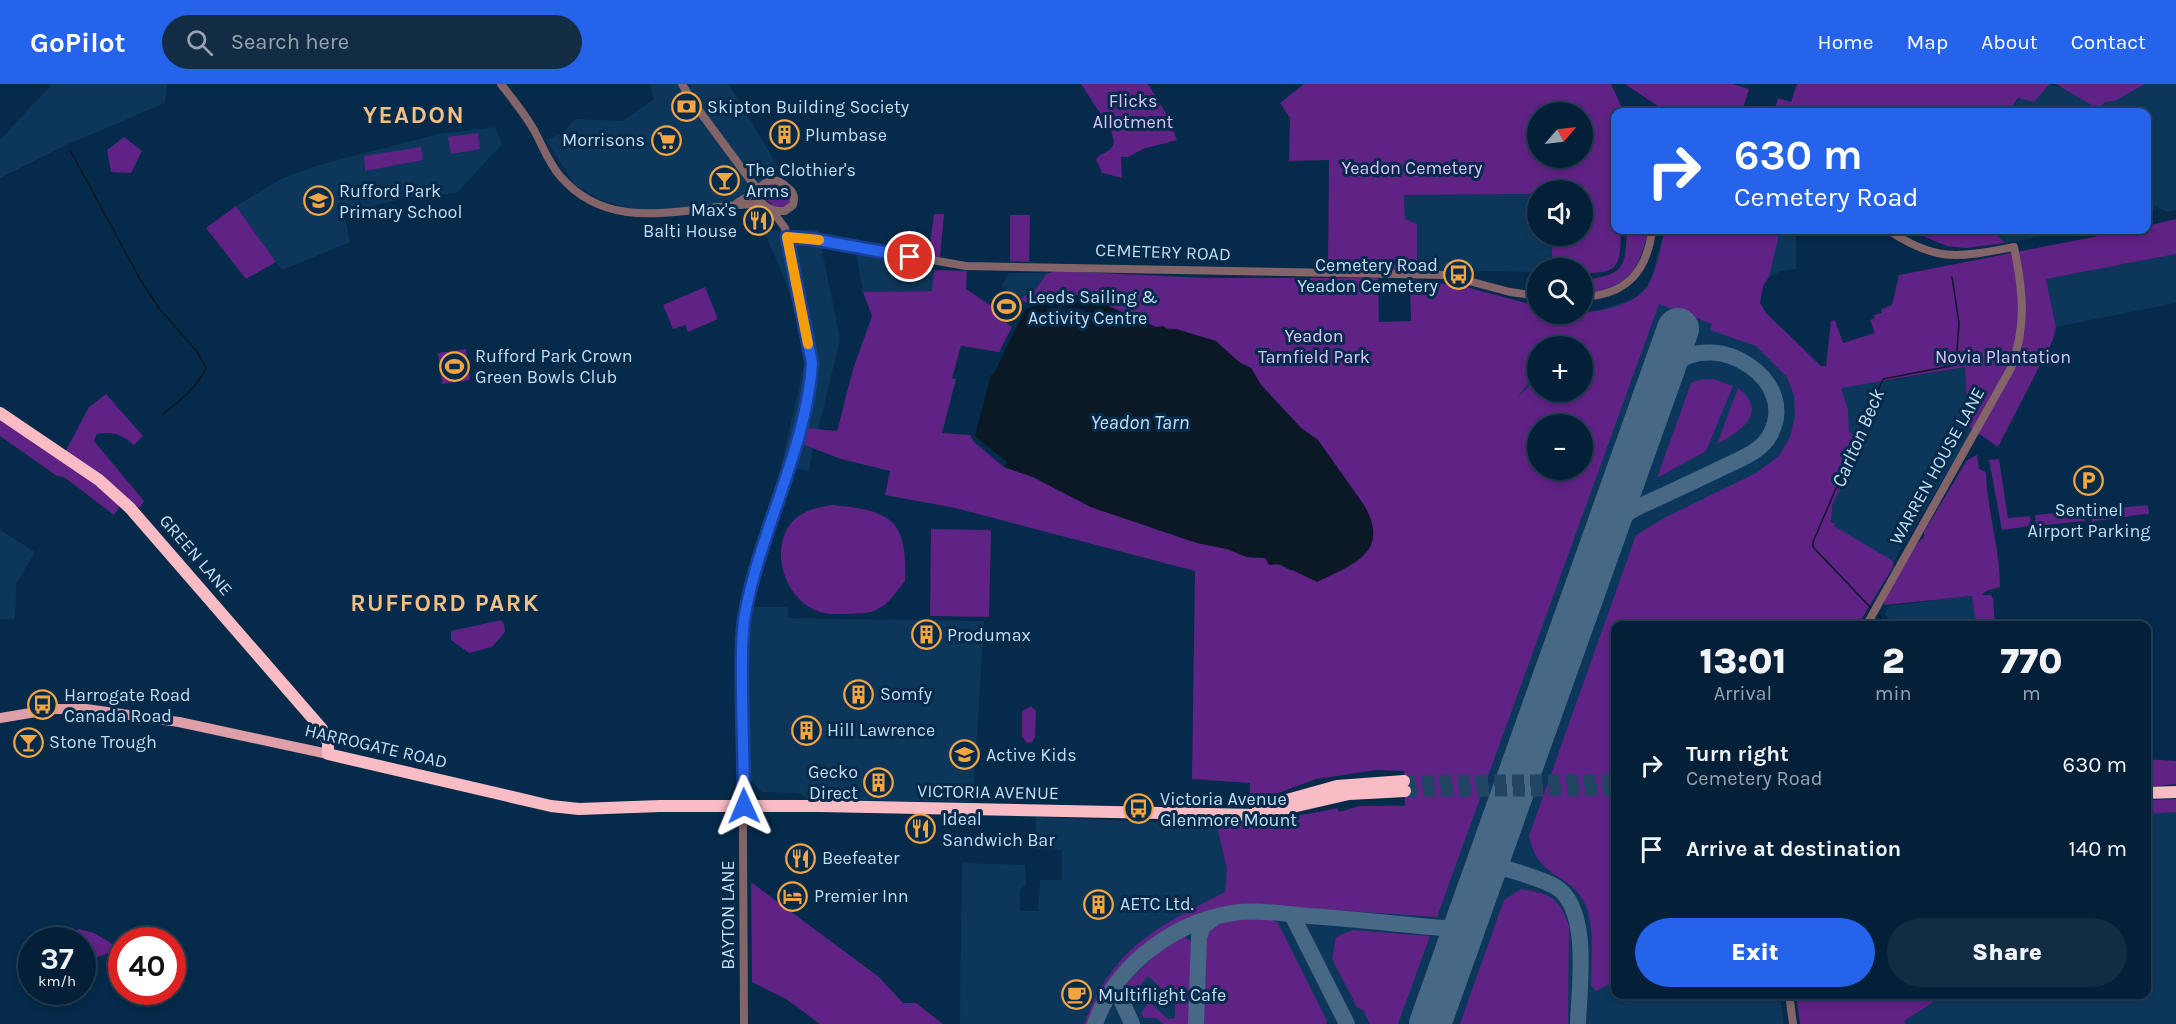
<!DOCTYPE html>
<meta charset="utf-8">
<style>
:root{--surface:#042038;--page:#122d43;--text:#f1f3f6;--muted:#97a3ae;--line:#253e53;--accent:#2563eb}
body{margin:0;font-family:Karla,sans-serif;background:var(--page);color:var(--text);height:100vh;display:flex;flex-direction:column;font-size:22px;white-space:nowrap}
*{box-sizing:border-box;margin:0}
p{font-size:20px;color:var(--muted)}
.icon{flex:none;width:33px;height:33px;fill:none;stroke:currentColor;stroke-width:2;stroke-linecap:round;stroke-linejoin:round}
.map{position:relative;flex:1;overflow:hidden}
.side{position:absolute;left:1611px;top:537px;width:540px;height:378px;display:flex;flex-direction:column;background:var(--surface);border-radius:12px;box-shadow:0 3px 9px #0003,0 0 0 2px var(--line)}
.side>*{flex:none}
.banner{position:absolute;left:1611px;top:24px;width:540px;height:126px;border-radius:12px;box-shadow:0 3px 9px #0003,0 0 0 2px var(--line);background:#2563eb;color:#fff;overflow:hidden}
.needle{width:39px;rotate:62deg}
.tools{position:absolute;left:1527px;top:18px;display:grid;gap:12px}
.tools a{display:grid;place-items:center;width:66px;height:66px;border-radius:50%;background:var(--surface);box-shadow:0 3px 9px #0003,0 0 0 2px var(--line);font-size:30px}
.speed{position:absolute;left:18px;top:843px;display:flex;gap:12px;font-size:30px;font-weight:700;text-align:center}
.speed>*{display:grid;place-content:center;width:78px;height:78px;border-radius:50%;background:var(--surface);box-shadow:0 3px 9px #0003,0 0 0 2px var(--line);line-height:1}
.speed small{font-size:15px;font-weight:400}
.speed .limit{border:9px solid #d22;background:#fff;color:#111}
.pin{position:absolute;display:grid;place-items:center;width:51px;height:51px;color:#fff;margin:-26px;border:3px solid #fff;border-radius:50%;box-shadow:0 2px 6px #0007}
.me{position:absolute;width:66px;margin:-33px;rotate:359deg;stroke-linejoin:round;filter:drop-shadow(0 0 4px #0008)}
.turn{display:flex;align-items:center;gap:21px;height:126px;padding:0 24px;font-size:27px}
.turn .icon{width:78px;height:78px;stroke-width:2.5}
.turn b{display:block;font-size:42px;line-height:51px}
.eta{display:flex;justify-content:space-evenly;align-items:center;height:102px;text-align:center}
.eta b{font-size:36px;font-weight:800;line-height:42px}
.primary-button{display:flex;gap:12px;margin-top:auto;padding:12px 24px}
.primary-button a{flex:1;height:69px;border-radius:36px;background:var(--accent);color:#fff;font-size:24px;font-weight:800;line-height:69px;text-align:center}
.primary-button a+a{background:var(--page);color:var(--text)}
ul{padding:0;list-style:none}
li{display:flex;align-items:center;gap:18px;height:84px;padding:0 24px}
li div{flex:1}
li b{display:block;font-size:22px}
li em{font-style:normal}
header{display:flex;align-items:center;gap:36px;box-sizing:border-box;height:84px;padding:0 30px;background:var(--accent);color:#fff}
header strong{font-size:28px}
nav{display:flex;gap:33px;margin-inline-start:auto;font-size:21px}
.search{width:420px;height:54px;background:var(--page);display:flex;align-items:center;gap:15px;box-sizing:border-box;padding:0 21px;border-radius:33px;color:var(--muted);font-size:22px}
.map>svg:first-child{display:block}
.built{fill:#0d375a;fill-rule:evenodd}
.green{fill:#5f2285;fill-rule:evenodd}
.water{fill:#0b1826}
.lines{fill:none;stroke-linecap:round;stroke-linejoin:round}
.stream{stroke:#0b1826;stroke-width:1.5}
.taxiway{stroke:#486986;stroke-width:16}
.runway{stroke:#486986;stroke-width:42}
.highway-tunnel{stroke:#224564;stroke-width:12;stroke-dasharray:12 6;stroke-linecap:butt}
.minor{stroke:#836569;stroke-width:8}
.major{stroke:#de9fa9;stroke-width:10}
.highway{stroke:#f9bcc4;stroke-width:12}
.route-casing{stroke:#184099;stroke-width:15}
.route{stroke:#2563eb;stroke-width:10}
.slow{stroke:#f59e0b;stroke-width:10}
.labels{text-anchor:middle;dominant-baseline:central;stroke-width:6;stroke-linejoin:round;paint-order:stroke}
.park-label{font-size:18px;fill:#dfc2f7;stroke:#052a4a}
.poi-label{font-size:18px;fill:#c4ddf6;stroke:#052a4a;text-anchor:start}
.street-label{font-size:18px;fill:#c4ddf6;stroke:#052a4a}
.water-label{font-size:20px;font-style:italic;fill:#c8def5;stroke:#052a4a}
.district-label{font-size:24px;font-weight:bold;letter-spacing:1.5px;fill:#f5bf82;stroke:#052a4a}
</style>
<header>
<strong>GoPilot</strong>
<div class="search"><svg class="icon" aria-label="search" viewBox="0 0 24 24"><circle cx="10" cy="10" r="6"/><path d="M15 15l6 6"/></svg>Search here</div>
<nav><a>Home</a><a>Map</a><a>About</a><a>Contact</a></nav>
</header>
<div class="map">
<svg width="2176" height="940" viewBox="0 0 2176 940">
<rect width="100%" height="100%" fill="#052a4a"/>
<g class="built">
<polygon points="52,0 167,0 165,19 71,59 0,94 0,56"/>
<polygon points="650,0 729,0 778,83 722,129 635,126 603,117 575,101 546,56 564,48 575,35 623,37 654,15"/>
<polygon points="2050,0 2105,18 2115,17 2145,0 2176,0 2176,126 2168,128 2156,123 2147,132 2146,28 2008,28 2019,14 2034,18"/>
<polygon points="495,43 502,60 457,109 416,112 344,128 350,158 282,186 236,122 283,94 319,81 438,50"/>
<polygon points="1537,110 1538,152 1552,152 1552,184 1538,184 1537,188 1417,186 1417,140 1405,135 1404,111"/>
<polygon points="818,146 840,255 818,347 806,344 802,360 813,364 809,387 781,382 806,273 787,201 764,147"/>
<path d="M1665,146H1796V185L1781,187L1769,193L1763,202L1760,219L1767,230L1821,282L1888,297L1965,283L1968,342L1972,346L1890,484L1616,542V910L1780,911L1784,940H960L962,779L1025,781L1026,800L1020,806V827H1038L1040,796H1062V766L1036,765V733L1175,739L1201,743L1351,744L1359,722L1405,721L1404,687L1377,686L1500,333L1537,287L1538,308H1582L1583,228L1598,227L1633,215L1649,201ZM1538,340H1582V386H1538Z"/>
<polygon points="1992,146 2076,146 2005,159"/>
<polygon points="856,168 934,186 932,207 863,208"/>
<polygon points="2176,170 2176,219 2056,243 2046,195"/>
<polygon points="1009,189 1047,189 1026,219 1001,202"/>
<polygon points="0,446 35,468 16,500 15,536 0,535"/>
<polygon points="1981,511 1983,541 1895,541 1885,530 1889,522"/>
<polygon points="753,523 788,523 788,534 984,537 973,718 831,716 808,715 798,709 762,708 750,696 749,545"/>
<polygon points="2176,723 2176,940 1906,940 1904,937 1931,919 1931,911 2146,910 2147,725"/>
</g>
<g class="green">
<path d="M1081,0H1148L1168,33L1177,56L1143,65L1128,73H1121L1122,94L1102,89L1096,76C1100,68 1112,69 1114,58L1111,46Z"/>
<path d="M1304,0H1611L1624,28H1616V146H1621C1620,180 1621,190 1583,189L1582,184H1552V152H1582V106H1538L1537,110L1404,111L1405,135L1417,140V186L1328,185L1329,76L1289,77L1290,34L1280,19ZM1538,28H1582V74H1538Z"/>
<polygon points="1625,0 1733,0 1749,5 1742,28 1667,28"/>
<polygon points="1797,0 2050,0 2034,18 2018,14 2008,28 1774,28 1778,14 1791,18"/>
<polygon points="2056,0 2145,0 2115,17 2105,18 2098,25"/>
<polygon points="478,49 480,65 451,70 448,53"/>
<polygon points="124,53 142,67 131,89 111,88 107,66"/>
<polygon points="421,63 423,76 365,87 364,72"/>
<polygon points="768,100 774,100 789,110 790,118 785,123 777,124 762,113 761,107"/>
<polygon points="236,122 276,178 246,195 206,144"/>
<polygon points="934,130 944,130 940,174 932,172 929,167"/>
<polygon points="1010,131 1030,131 1029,178 1010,177"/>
<path d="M2176,135V170L2046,195L2056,243L2053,256L1998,363L1968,342L1965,283L1841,304L1848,326L1849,348L1862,354L1832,422L1831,438L1835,440L1834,442L1893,477V483L1858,541L1616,542L1615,897L1596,907L1591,901C1591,876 1595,846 1586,822C1572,788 1538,797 1529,752L1636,451L1666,433L1756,389L1779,372L1790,353L1795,333L1794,312L1787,293L1756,262L1710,246L1712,240L1659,220L1437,833C1393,830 1349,827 1305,824C1278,823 1250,818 1223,823C1161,835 1111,883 1088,940H1084C1113,863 1157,843 1225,808L1227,785L1217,742H1210L1211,737C1256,737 1293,734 1337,724L1339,728L1359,722H1405L1404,687L1377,686L1316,695L1249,720L1250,699L1192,695L1195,487L955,424L885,411L890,387L841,375L802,360L806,344L837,347L853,285L872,232L863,208L932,207L934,186L967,187L966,205L993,223V230L1012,243L999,268L961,262L952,294L956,295L942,349L970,351L974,358L1004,383L1033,393L1091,423L1197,459L1227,465L1247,473L1265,474L1292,487L1337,382L1331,377L1318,356L1301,344L1261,301L1251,284L1176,245L1156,244L1090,214L1063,209V214L1035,219L1029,215L1026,219L1021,216L1025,211L1030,214L1046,190L1055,187L1208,194H1378L1379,238L1411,237L1410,195L1466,203L1537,222L1538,230C1567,230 1633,231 1649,199C1658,184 1660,162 1665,146H1780L1769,193L1763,202L1760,219L1767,230L1821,282H1826L1831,237L1835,236L1843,259L1875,249L1870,236L1875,234L1874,231L1882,229L1881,225L1892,221L1899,191L2129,146H2146L2147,142ZM1538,262H1582V308H1538L1537,289L1528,303L1518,313L1537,287ZM1538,340H1582V386H1538Z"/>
<path d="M1627,146H1648C1639,189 1627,203 1583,210L1582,197C1624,189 1625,187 1627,146Z"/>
<polygon points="1908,146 1992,146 2005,159 1966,164 1947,162"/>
<polygon points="705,203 718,235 688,248 685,241 673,245 663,221"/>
<polygon points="466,265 470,296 442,300 438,269"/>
<polygon points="1703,295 1713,295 1733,302 1706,367 1657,394 1691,299"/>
<path d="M1738,304C1770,329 1740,347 1717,360Z"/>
<path d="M106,310L143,352L134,361C122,351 114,347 97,350L94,357L144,417L140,424L125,415L65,368L89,323Z"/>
<polygon points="0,334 89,395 118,420 119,424 114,431 64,393 57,392 0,352"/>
<path d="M1977,371L1979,385L1986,388C1987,427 2000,464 2000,503L1986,507L1982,511H1991L1993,514L1995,541H1976L1972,512L1885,521L1884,518L1915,461L1924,453V448L1967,376Z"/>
<polygon points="1999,375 2008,434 2030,432 2031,442 2002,446 1989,376"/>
<path d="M832,421C890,426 908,435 905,497C897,507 888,521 876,526C868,530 858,529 849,530C837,530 824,531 813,525C784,511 770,466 791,439C801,427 818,423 832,421Z"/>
<path d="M2148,421L2149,430C2137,430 2129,433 2118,434C2109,436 2102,435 2092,438L2091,426Z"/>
<polygon points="2084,426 2085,437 2036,442 2035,431"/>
<polygon points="931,445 991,446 989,533 930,532"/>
<polygon points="501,536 504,540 505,548 492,563 469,569 451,556 451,547"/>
<polygon points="1031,622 1036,627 1035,653 1032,658 1027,659 1022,653 1022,627"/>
<polygon points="2146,675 2176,677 2176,700 2147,703"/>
<polygon points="2176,715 2176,728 2147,730 2147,716"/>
<polygon points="751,798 879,893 903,919 916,919 943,940 820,940 786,915 752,898"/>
<path d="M1521,805C1550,809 1560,814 1569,843L1568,940H1460L1504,816Z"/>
<path d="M1270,834L1278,839L1327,937L1326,940H1203L1205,851C1217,832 1250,835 1270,834Z"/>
<polygon points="79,845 94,849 121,865 95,874 83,874 82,856 65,856 71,849"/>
<polygon points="1353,846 1430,852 1398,940 1370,940 1363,926 1357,923 1332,875 1336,853"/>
<polygon points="1184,852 1191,858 1190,940 1164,940 1156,934 1144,934 1141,929 1149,918 1168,935 1175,934 1175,917 1148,892 1129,914 1126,900 1160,866"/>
<polygon points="1796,911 1931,911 1932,919 1904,937 1906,940 1800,940"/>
</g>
<path class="water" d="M1063,209L1090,214L1156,243L1163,242L1169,246L1176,245L1216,257L1240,279L1251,284L1261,301L1301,344L1318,356L1364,421C1392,469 1351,481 1317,498L1280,480L1269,481L1265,474L1247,473L1227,465L1197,459L1091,423L1033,393L1004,383L1007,378L975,352L991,291H993L1025,226L1040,218L1058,217V224H1050V231L1085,232V225L1062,224Z"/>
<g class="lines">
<g class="stream">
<path d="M70,66L140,195L159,224L198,269L206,284C199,302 177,319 162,331"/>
<polyline points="1872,525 1813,463 1813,458 1883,295 1956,281 1959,239 1952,193"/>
<polyline points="1878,531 1888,542"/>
</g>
<g class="taxiway">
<path d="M1598,469C1605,455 1612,442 1624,432C1634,423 1648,419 1660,413C1684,402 1707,391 1730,380C1745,373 1762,366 1770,351C1800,296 1717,245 1675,280C1666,286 1662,296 1656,305"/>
<path d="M1507,785C1523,790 1542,795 1556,803C1591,825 1579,904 1578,940"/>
<path d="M1481,796L1492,786L1507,785C1496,777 1493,769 1496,756"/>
<polyline points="1289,830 1293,833 1347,940"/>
<path d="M1451,881C1454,865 1457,854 1442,844C1459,844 1464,836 1472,822"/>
<polyline points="1115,902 1132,940"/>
<path d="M1095,940C1116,880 1177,835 1240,828C1263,826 1287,830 1309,832C1353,835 1398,840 1442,844"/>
<polyline points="1196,940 1199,853 1203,842 1213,835"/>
</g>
<polyline class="runway" points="1430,940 1678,245"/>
<g class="highway-tunnel">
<polyline points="1404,697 1616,696"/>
<polyline points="1405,707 1616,706"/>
</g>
<g class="minor">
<path d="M501,0C513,16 526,31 535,48C543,63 549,79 560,92C614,155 692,119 762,120"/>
<polyline points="682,0 692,17 757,105"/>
<path d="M737,119C743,115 752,111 757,106C767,95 776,92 788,104C794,108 795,114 793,121L785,127C770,128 760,121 756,107"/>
<polyline points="787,153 812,155 966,182 1446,191 1510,208 1538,212"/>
<path d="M1582,213C1626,211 1647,188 1652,146"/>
<path d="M1866,542L2011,284C2027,242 2023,206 2014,163C1959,173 1937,179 1888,146"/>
<polyline points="1789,910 1793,940"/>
<polyline points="744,940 742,580 744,532 762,463 796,357 811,295 812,279 785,144 771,125"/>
</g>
<polyline class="major" points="0,634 54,625 86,625 179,638 328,670"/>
<g class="highway">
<polyline points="0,329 99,396 130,424 322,645 328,659 328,670 551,722 579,725 660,722 820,722 1257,731 1349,710 1405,707"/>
<polyline points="2146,709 2176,708"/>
<polyline points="1258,724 1337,702 1404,697"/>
</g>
</g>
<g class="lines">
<defs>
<path id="route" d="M744,722C744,681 742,640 742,599C742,577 741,552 745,530C760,447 807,362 812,279L787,153L812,155L910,173"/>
</defs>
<use href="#route" class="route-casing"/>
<use href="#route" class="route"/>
<polyline class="slow" points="808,260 787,153 819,156"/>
</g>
<defs>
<symbol id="bank-ring" viewBox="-11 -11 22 22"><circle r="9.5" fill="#052a4a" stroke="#f2a541" stroke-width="1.5"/><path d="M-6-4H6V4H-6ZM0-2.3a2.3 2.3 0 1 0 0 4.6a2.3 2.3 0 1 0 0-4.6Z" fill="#f2a541"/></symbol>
<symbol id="building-ring" viewBox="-11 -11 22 22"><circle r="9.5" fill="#052a4a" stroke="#f2a541" stroke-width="1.5"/><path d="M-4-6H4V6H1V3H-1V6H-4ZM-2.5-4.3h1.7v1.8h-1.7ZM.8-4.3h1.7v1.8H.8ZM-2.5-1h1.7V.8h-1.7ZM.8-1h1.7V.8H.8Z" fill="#f2a541"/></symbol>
<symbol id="supermarket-ring" viewBox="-11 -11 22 22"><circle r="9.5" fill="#052a4a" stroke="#f2a541" stroke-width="1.5"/><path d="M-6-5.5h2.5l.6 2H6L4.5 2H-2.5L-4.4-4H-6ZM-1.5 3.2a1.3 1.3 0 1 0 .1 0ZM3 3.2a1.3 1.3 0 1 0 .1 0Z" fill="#f2a541"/></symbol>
<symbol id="bar-ring" viewBox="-11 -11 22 22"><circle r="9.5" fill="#052a4a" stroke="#f2a541" stroke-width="1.5"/><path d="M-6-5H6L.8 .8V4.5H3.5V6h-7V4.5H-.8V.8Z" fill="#f2a541"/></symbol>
<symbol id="school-ring" viewBox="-11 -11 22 22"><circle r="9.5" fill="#052a4a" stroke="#f2a541" stroke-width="1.5"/><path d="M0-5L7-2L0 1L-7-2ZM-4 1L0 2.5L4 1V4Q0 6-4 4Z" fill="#f2a541"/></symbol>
<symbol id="restaurant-ring" viewBox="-11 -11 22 22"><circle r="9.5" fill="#052a4a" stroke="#f2a541" stroke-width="1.5"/><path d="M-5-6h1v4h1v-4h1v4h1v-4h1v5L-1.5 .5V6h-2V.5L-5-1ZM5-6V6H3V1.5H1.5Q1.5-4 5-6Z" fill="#f2a541"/></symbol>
<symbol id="bus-ring" viewBox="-11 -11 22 22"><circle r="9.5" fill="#052a4a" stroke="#f2a541" stroke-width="1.5"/><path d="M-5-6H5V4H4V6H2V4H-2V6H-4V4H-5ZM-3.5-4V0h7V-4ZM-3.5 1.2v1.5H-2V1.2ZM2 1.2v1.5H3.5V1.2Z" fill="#f2a541"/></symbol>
<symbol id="stadium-ring" viewBox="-11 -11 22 22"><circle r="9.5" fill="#052a4a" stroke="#f2a541" stroke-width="1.5"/><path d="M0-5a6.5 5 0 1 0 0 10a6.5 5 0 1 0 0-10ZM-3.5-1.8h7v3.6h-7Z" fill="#f2a541"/></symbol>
<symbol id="parking-ring" viewBox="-11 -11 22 22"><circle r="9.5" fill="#052a4a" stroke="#f2a541" stroke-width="1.5"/><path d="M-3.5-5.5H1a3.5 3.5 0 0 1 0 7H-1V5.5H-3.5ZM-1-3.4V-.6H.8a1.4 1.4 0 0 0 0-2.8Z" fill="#f2a541"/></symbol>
<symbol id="hotel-ring" viewBox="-11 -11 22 22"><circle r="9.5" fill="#052a4a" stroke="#f2a541" stroke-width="1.5"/><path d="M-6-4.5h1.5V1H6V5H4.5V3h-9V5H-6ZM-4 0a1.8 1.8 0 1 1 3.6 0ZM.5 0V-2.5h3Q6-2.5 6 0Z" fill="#f2a541"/></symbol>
<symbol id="cafe-ring" viewBox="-11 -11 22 22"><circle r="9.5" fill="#052a4a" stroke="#f2a541" stroke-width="1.5"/><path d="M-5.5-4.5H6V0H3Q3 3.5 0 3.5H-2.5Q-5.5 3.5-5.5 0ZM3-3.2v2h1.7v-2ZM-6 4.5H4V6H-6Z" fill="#f2a541"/></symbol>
</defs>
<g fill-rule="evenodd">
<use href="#bank-ring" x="670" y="6" width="33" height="33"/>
<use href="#building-ring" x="768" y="34" width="33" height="33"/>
<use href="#supermarket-ring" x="650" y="40" width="33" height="33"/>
<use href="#bar-ring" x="708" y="80" width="33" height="33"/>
<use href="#school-ring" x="302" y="100" width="33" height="33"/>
<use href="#restaurant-ring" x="742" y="120" width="33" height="33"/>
<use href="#bus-ring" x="1442" y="174" width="33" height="33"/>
<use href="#stadium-ring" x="990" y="206" width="33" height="33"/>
<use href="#stadium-ring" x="438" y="266" width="33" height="33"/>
<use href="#parking-ring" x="2072" y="380" width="33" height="33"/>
<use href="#building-ring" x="910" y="534" width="33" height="33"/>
<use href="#building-ring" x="842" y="594" width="33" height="33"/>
<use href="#bus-ring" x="26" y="604" width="33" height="33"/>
<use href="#building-ring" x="790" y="630" width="33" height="33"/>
<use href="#bar-ring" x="12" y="642" width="33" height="33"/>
<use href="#school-ring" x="948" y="654" width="33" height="33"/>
<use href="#building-ring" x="862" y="682" width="33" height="33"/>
<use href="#bus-ring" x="1122" y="708" width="33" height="33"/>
<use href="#restaurant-ring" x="904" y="728" width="33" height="33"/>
<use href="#restaurant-ring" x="784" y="758" width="33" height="33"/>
<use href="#hotel-ring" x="776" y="796" width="33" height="33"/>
<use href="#building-ring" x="1082" y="804" width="33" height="33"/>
<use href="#cafe-ring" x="1060" y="894" width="33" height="33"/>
</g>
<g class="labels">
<g class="park-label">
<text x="1133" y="17">Flicks<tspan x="1133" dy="21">Allotment</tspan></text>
<text x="1412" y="84">Yeadon Cemetery</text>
<text x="1314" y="252">Yeadon<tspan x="1314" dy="21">Tarnfield Park</tspan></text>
<text x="2003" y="273">Novia Plantation</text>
</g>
<g class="poi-label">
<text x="707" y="23">Skipton Building Society</text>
<text x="805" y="51">Plumbase</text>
<text x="645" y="56" text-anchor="end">Morrisons</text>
<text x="746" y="86">The Clothier's<tspan x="746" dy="21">Arms</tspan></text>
<text x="339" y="107">Rufford Park<tspan x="339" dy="21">Primary School</tspan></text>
<text x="737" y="126" text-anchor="end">Max's<tspan x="737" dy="21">Balti House</tspan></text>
<text x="1438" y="181" text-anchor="end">Cemetery Road<tspan x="1438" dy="21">Yeadon Cemetery</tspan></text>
<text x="1028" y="213">Leeds Sailing &amp;<tspan x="1028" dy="21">Activity Centre</tspan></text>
<text x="475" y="272">Rufford Park Crown<tspan x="475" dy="21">Green Bowls Club</tspan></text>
<text x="2089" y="426" text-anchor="middle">Sentinel<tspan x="2089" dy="21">Airport Parking</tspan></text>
<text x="947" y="551">Produmax</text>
<text x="880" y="610">Somfy</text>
<text x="64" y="611">Harrogate Road<tspan x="64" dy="21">Canada Road</tspan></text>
<text x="827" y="646">Hill Lawrence</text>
<text x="49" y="658">Stone Trough</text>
<text x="986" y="671">Active Kids</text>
<text x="858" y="688" text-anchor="end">Gecko<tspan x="858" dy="21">Direct</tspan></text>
<text x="1160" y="715">Victoria Avenue<tspan x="1160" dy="21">Glenmore Mount</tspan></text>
<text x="942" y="735">Ideal<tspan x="942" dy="21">Sandwich Bar</tspan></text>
<text x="822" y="774">Beefeater</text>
<text x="814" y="812">Premier Inn</text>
<text x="1120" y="820">AETC Ltd.</text>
<text x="1098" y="911">Multiflight Cafe</text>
</g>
<g class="street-label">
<text transform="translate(1163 168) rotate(2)">CEMETERY ROAD</text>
<text transform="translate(1937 382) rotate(-61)">WARREN HOUSE LANE</text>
<text transform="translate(196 471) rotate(49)">GREEN LANE</text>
<text transform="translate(376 662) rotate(13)">HARROGATE ROAD</text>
<text transform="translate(988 708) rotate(1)">VICTORIA AVENUE</text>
<text transform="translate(728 831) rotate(-90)">BAYTON LANE</text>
</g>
<g class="water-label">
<text x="1140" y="338">Yeadon Tarn</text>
<text transform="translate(1858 354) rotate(-67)">Carlton Beck</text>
</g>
<g class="district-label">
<text x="414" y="31">YEADON</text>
<text x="445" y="519">RUFFORD PARK</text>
</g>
</g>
</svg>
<div class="tools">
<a><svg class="needle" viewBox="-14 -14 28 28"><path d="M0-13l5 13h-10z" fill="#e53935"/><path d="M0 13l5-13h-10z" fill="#97a3ae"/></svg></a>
<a><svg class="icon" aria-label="sound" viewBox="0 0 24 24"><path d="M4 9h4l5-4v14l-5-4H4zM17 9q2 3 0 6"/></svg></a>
<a><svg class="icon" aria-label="search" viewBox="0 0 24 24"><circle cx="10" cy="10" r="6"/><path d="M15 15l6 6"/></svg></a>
<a>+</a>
<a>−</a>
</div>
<div class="speed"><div>37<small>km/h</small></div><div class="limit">40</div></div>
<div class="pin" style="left:910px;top:173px;background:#d93025"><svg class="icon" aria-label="arrive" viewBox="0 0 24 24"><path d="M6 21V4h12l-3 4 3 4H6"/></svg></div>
<svg class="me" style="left:744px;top:722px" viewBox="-20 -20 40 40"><path d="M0-17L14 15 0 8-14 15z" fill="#2563eb" stroke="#fff" stroke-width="4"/></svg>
<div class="banner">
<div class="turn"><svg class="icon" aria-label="right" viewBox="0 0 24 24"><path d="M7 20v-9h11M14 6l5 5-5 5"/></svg><div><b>630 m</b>Cemetery Road</div></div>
</div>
<section class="side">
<div class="eta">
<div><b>13:01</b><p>Arrival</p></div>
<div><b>2</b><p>min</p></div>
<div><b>770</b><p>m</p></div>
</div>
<ul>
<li><svg class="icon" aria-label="right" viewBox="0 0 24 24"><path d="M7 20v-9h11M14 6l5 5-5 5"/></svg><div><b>Turn right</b><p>Cemetery Road</p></div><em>630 m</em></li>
<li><svg class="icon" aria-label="arrive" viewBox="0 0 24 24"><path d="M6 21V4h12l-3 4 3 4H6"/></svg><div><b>Arrive at destination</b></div><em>140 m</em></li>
</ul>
<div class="primary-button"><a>Exit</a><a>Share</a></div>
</section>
</div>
